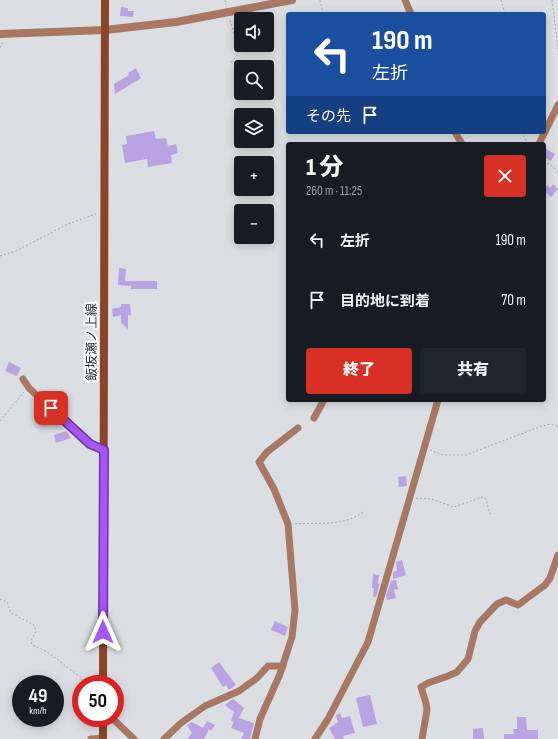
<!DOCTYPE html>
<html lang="ja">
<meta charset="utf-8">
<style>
:root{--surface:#171b24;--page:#20242c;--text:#f1f3f6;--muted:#9ea1a6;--accent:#d93025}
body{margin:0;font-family:"Sofia Sans Condensed","Noto Sans JP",sans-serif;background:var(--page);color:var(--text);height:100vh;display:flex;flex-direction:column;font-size:15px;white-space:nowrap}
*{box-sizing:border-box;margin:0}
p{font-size:13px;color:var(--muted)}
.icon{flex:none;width:22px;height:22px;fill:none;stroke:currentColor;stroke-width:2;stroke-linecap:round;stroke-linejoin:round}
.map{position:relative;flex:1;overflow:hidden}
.side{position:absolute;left:286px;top:142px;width:260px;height:260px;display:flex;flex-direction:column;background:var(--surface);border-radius:4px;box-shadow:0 2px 10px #0003}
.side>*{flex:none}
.guide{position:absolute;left:286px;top:12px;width:260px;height:122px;border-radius:4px;box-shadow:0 2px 10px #0003;background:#1a4fa0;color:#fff;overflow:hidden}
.fabs{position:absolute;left:234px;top:12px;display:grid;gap:8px}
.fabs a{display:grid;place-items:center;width:40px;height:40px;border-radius:4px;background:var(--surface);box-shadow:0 2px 10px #0003;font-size:20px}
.speed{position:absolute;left:12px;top:675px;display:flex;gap:8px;font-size:20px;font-weight:700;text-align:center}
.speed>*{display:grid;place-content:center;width:52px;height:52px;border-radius:50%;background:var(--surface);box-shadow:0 2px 10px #0003;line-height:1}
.speed small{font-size:10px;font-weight:400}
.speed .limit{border:6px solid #d22;background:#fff;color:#111}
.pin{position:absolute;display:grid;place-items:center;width:34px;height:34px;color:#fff;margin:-17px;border-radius:8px;box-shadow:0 2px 6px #0006}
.me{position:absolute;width:44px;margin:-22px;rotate:0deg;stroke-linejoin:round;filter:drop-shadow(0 0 3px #0008)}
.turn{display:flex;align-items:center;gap:14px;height:84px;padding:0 20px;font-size:18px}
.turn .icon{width:52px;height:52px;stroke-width:2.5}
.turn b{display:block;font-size:28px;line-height:34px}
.then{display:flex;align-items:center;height:38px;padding:0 20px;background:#0003;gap:8px;font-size:15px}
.round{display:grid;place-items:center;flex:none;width:42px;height:42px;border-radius:4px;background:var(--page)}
.headline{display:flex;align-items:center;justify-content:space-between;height:68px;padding:0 20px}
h1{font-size:24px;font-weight:800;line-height:30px}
.button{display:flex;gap:8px;margin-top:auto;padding:8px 20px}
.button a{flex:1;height:46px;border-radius:4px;background:var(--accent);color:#fff;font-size:16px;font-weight:800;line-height:46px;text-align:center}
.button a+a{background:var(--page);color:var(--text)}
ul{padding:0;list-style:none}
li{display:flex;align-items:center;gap:12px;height:60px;padding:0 20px}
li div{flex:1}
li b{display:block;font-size:15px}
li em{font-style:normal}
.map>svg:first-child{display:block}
.building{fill:#b9a3e2}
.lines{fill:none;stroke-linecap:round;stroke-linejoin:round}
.path{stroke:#a6a9ac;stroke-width:1;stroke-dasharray:2 2;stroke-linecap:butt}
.minor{stroke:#a97863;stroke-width:7}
.tertiary{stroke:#a97863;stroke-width:8}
.secondary{stroke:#894525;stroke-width:8}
.route-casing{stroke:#6d37a1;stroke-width:10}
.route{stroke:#a855f7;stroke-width:7}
.labels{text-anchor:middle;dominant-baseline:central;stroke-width:4;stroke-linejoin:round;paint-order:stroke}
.street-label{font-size:13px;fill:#323435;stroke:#fff}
</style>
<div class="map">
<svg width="558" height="739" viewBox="0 0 558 739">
<rect width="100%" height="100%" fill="#dbdfe3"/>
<g class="building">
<polygon points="121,7 128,8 128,11 134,11 133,17 120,16"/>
<polygon points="136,68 141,78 115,94 114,84 129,75 128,73"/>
<polygon points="154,131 156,139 166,138 168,146 176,144 178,153 171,155 172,163 148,167 147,159 125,163 122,145 127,144 126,136"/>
<polygon points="546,149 555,154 551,161 544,157"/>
<polygon points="553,184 558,189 551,197 544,191 544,188 547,185 550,188"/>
<polygon points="119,268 126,269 125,281 157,281 157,289 131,289 131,286 118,285"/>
<polygon points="121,304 130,304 131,315 128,315 128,329 121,323 121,315 113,317 112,309 121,307"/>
<polygon points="9,362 21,368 17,376 5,371"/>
<polygon points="66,431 71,438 56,443 54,435"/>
<polygon points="406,476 407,486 399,487 398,477"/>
<polygon points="402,560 406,575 393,579 393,572 397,571 396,562"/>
<polygon points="373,574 379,575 378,584 380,583 376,597 373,597 374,588 372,588"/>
<polygon points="396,580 398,589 394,590 396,598 387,600 386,596 391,581"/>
<polygon points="275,621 288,627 285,636 271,630"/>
<polygon points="219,662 236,685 229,690 226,685 223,687 211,668"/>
<polygon points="370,695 377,724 363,727 356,698"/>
<polygon points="233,699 244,708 239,718 254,723 250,739 241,739 244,733 231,728 234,722 231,721 234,712 225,705"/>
<polygon points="340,713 342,718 350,716 355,733 343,736 344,739 335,739 329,728 338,722 336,715"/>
<polygon points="517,717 526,717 527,730 538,730 538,739 504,739 504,734 514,734 513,729 517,729"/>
<polygon points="207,721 215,725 211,731 209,729 204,739 187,739 192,733 187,725 192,722 203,728"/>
<polygon points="483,728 484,739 473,739 473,729"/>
</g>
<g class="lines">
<g class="path">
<polyline points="225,0 226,5"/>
<polyline points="320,0 323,14"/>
<polyline points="501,0 505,14"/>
<polyline points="552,0 558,49"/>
<polyline points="230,20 238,49 238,54 231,63"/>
<polyline points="0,48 3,41"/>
<polyline points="521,132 528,144"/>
<polyline points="544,161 554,167 558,174"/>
<polyline points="0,256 16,251 68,224 96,214"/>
<polyline points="0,421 24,392"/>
<polyline points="430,450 443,455 466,455 542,426 551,424 558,427"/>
<polyline points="416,498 431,499 454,507 483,497 486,499 490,514"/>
<path d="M295,524C318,522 344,527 363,512"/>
<path d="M0,599L7,602L11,613L34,625L36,631L31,641L32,645C52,652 65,667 82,678V684"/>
</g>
<g class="minor">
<polyline points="405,0 411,14"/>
<polyline points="455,132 462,144"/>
<polyline points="539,144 558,105"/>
<path d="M23,379L29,388C49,406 79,442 104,450"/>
<polyline points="314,418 324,400"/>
<polyline points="112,718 134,739"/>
<polyline points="91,739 103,738"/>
<polyline points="164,739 181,723 205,706 239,691 257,678 268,666 283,666"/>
<polyline points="255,739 260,719 280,674 292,637 295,610 288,524 274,489 259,462 267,452 298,428"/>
<polyline points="315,739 328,719 368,642 438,400"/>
<polyline points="422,739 427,710 426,703 421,687 428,683 448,676 457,672 463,665 468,659 475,631 480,622 497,604 506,600 518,605 545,585 550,578 558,555"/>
</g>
<polyline class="tertiary" points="0,34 105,30 176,22 292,0"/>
<g class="secondary">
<polyline points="103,684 105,0"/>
<polyline points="103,739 103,718"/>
</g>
</g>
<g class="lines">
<defs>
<polyline id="route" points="51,408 90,444 104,450 103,632"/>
</defs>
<use href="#route" class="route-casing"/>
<use href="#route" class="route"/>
</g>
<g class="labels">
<g class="street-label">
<text transform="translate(92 342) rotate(-90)">飯坂瀬ノ上線</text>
</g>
</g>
</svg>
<div class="fabs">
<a><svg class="icon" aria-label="sound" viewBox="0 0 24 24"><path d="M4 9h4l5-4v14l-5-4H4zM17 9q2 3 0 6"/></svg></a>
<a><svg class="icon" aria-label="search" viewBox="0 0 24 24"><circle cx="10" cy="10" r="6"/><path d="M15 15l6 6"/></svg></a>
<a><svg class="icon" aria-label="layers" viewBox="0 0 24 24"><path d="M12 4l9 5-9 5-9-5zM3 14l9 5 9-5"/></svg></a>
<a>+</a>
<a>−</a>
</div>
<div class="speed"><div>49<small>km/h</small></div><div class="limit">50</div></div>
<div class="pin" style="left:51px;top:408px;background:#d93025"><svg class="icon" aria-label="arrive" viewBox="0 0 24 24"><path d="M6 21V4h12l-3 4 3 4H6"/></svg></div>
<svg class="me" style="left:103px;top:632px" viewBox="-20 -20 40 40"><path d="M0-17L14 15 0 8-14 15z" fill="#a855f7" stroke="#fff" stroke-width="4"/></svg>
<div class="guide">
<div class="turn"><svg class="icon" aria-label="left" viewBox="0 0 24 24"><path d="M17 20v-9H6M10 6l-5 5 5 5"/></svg><div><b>190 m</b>左折</div></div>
<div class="then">その先<svg class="icon" aria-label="arrive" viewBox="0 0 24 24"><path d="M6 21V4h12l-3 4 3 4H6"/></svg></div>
</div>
<section class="side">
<div class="headline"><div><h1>1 分</h1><p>260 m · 11:25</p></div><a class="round" style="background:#d93025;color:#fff"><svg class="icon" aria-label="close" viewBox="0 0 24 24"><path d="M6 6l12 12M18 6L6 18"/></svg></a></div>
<ul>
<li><svg class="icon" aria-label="left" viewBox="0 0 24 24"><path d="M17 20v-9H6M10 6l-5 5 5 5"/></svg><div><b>左折</b></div><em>190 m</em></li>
<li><svg class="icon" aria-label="arrive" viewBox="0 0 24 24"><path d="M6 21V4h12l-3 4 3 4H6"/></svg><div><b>目的地に到着</b></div><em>70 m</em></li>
</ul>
<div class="button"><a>終了</a><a>共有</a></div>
</section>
</div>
